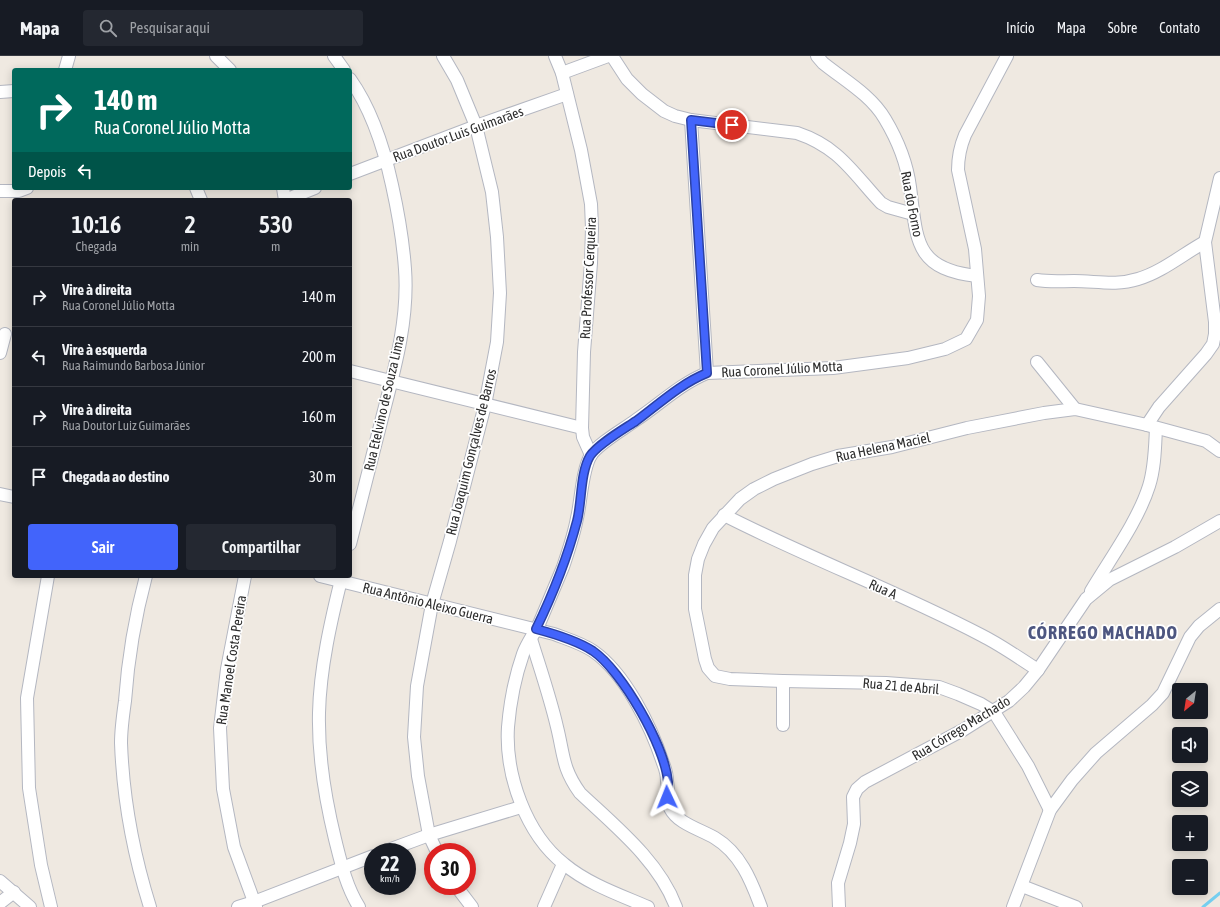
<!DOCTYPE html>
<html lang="pt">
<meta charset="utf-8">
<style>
:root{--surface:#171b24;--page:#242831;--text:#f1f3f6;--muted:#9ea1a6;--line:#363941;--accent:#4264fb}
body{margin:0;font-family:"Asap Condensed",sans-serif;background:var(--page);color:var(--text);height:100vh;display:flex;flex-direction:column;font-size:15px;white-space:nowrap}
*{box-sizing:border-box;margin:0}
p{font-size:13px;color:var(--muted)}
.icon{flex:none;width:22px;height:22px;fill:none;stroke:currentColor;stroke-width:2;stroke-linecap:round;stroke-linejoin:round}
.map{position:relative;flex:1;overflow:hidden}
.details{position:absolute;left:12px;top:142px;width:340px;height:380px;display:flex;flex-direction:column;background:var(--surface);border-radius:4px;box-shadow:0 2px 10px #0003}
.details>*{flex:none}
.banner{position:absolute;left:12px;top:12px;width:340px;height:122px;border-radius:4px;box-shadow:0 2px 10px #0003;background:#00695c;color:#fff;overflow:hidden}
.needle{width:26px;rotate:210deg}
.buttons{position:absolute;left:1172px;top:627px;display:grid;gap:8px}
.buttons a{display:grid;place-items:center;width:36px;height:36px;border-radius:4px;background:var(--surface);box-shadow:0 2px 10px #0003;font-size:20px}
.speed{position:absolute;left:364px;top:787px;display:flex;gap:8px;font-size:20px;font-weight:700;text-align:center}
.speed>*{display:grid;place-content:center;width:52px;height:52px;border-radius:50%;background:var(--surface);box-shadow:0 2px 10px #0003;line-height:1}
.speed small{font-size:10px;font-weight:400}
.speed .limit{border:6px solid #d22;background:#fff;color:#111}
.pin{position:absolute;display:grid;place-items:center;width:34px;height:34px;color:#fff;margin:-17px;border:2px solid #fff;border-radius:50%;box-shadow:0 1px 4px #0007}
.me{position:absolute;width:44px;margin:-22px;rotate:358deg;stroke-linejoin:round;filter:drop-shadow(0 0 3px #0008)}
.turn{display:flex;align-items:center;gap:14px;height:84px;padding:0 16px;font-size:18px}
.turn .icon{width:52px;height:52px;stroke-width:2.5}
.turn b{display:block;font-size:28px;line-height:34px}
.then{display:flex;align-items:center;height:38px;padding:0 16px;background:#0003;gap:8px;font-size:15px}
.eta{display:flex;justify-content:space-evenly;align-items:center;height:68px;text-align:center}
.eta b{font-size:24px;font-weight:600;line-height:28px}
.action{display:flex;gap:8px;margin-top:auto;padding:8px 16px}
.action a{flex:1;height:46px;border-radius:4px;background:var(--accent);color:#fff;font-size:16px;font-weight:600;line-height:46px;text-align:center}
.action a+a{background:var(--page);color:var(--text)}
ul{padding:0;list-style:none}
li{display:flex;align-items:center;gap:12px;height:60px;padding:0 16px;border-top:1px solid var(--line)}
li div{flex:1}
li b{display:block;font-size:15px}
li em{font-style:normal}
header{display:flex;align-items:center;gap:24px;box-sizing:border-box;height:56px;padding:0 20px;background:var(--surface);border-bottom:1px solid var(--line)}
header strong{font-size:19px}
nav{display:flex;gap:22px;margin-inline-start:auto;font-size:14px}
.search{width:280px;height:36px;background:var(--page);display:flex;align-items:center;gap:10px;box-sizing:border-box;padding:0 14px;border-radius:4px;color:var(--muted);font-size:15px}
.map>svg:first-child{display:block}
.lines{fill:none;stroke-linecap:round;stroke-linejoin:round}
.stream{stroke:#75cff0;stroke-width:3}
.street-casing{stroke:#b4b7c1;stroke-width:14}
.street{stroke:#fff;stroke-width:12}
.route-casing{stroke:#2b41a3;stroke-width:10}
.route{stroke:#4264fb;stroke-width:7}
.labels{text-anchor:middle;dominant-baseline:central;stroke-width:3.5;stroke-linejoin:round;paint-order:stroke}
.street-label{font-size:14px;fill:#2e2e2e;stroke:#fff}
.district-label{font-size:18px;font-weight:bold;letter-spacing:1px;fill:#4d5680;stroke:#fff}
</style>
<header>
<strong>Mapa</strong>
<div class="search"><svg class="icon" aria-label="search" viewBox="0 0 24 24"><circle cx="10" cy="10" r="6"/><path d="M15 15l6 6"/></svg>Pesquisar aqui</div>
<nav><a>Início</a><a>Mapa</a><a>Sobre</a><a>Contato</a></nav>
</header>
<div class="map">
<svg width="1220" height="851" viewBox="0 0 1220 851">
<rect width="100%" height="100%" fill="#efe9e1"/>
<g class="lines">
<polyline class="stream" points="1203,851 1220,837"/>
<defs>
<g id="street">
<polyline points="216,0 230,14"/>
<polyline points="334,0 344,14"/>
<polyline points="555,0 562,17 581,94 591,148 592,172 591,207 584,296 582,372 583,381 591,399"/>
<path d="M612,0L627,23L642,38L664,55L675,60L691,64L797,77C839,91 853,117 881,147L888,151L913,158"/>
<path d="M817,0L823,7C844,24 871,39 885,63C897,83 907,108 910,131C917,184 914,213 977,220"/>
<polyline points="65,14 69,0"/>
<polyline points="562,17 608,0"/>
<path d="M350,23C372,54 384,92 392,129C398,156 403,185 405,213C409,266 393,319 380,370C370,409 360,449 350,488"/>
<polyline points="0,36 14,35"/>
<polyline points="691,64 707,317"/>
<polyline points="350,118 476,70 567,38"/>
<polyline points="196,132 201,144"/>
<polyline points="283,132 285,144"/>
<polyline points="0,135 19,135 27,132"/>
<polyline points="285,144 315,132"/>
<path d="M1037,224C1049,226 1061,225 1074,225C1096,225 1116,230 1138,223C1162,216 1183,198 1205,186"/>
<polyline points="0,297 5,278"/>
<polyline points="1037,306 1075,353"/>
<polyline points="350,315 582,372"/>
<polyline points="1147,369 1159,351 1206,298 1213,288 1215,278 1215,266 1205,186 1220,122"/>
<polyline points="0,438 14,441"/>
<path d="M724,459C808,502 897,535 981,579C1001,589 1019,602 1038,614"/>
<polyline points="48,520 27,642 29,732 41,809 51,851"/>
<path d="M146,520C135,561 128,603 125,645C123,659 121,674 121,687C123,741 134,800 150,851"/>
<polyline points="245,520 227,613 220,672 223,733 234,791 256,851"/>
<path d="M320,520L554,578C567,583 581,587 593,595C625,617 651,670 663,707C665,712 667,719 667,725C669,734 666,743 670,752C678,768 700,773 715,782C740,797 751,824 761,851"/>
<path d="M342,520C331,564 320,612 319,657C318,699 325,742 335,783C341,807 346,830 359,851"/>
<path d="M1091,535C1110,503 1138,465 1149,430C1155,411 1155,391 1156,372"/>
<path d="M531,583C540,612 550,641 557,671C564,699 562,712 580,737C615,770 659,805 676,851"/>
<polyline points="783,669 783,625"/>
<polyline points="1050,754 1028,710 994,656 981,648 958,638 939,631 886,627 783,625 730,623 715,620 708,612 705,603 695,553 695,519 698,503 704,488 713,472 740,443 754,433 774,423 812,408 838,400 892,391 967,372 1044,357 1075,353 1147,369 1206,385 1220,395"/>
<polyline points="383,796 429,779 521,751"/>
<polyline points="437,796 429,779 418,720 414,681 417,630 432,548 450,485 485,349 497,286 500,237 497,181 492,136 476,70 457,24 443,0"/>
<polyline points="0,825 30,851"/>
<polyline points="456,830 472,851"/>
<polyline points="1022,830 1076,851"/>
<polyline points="0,847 14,836"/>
<polyline points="238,851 254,846 373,800"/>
<polyline points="544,851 563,808"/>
<path d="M648,851C620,839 588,828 564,808C526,778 505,719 508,671C510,647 515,621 523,598C527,587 534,578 539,568C547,549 555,530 563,511C568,496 574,479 577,462C581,446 582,413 591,399C599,387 624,373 636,364C660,348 680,328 707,317L833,312L908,302L945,293L966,283L977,264L979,240L975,193L958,114C958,101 960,91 965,79L1007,0"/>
<polyline points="839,851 838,827 850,787 854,768 853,741 857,733 865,726 963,674 1009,645 1024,631 1038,614 1086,543 1109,524 1175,491 1220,465"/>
<polyline points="1013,851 1050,754 1072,724 1096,697 1152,649 1163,637 1190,581 1199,570 1220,553"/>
</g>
</defs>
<use href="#street" class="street-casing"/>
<use href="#street" class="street"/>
</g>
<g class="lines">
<defs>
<path id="route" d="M667,741C667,736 668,731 668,726C665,690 622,615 593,595C576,584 555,578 536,573C553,538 567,503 577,465C582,446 580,417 590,400C598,388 624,373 636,365C659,348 680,328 707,317L691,64L732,69"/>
</defs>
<use href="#route" class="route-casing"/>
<use href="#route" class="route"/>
</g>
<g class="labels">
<g class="street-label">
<text transform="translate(458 78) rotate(-20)">Rua Doutor Luis Guimarães</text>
<text transform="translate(912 148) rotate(79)">Rua do Forno</text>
<text transform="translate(588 222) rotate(-87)">Rua Professor Cerqueira</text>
<text transform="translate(782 313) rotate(-3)">Rua Coronel Júlio Motta</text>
<text transform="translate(384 347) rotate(-77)">Rua Etelvino de Souza Lima</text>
<text transform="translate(883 391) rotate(-12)">Rua Helena Maciel</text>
<text transform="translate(471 396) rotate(-76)">Rua Joaquim Gonçalves de Barros</text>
<text transform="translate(883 533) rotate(24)">Rua A</text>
<text transform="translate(428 547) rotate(14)">Rua Antônio Aleixo Guerra</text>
<text transform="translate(231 604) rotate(-81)">Rua Manoel Costa Pereira</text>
<text transform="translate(901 630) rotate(5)">Rua 21 de Abril</text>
<text transform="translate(961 672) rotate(-31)">Rua Córrego Machado</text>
</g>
<g class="district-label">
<text x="1103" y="576">CÓRREGO MACHADO</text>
</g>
</g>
</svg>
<div class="buttons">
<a><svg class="needle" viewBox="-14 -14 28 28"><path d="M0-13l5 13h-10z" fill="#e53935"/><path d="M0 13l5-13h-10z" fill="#9ea1a6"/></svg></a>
<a><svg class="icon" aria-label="sound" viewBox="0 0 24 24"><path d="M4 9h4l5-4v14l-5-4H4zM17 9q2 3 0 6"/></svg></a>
<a><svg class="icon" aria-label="layers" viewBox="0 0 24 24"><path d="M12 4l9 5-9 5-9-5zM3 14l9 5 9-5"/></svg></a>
<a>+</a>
<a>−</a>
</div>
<div class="speed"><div>22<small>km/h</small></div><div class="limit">30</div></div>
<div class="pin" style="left:732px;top:69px;background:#d93025"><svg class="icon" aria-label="arrive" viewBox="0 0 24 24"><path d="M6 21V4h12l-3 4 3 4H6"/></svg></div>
<svg class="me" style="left:667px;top:741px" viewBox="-20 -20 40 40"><path d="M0-17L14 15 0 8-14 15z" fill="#4264fb" stroke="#fff" stroke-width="4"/></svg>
<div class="banner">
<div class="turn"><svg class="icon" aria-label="right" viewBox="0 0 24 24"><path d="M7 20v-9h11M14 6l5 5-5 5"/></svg><div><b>140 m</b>Rua Coronel Júlio Motta</div></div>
<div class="then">Depois<svg class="icon" aria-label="left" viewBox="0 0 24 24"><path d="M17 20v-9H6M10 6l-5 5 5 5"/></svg></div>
</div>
<section class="details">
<div class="eta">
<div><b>10:16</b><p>Chegada</p></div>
<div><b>2</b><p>min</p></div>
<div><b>530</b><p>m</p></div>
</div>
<ul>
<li><svg class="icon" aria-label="right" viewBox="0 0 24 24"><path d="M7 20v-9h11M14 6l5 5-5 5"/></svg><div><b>Vire à direita</b><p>Rua Coronel Júlio Motta</p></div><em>140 m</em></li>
<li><svg class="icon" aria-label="left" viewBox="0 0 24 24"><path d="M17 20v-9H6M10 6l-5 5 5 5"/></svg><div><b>Vire à esquerda</b><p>Rua Raimundo Barbosa Júnior</p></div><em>200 m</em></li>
<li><svg class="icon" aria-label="right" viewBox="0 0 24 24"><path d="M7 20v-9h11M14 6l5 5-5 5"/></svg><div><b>Vire à direita</b><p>Rua Doutor Luiz Guimarães</p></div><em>160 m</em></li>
<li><svg class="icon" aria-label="arrive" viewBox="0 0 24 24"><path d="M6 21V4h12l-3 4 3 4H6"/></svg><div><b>Chegada ao destino</b></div><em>30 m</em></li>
</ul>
<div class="action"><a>Sair</a><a>Compartilhar</a></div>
</section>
</div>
